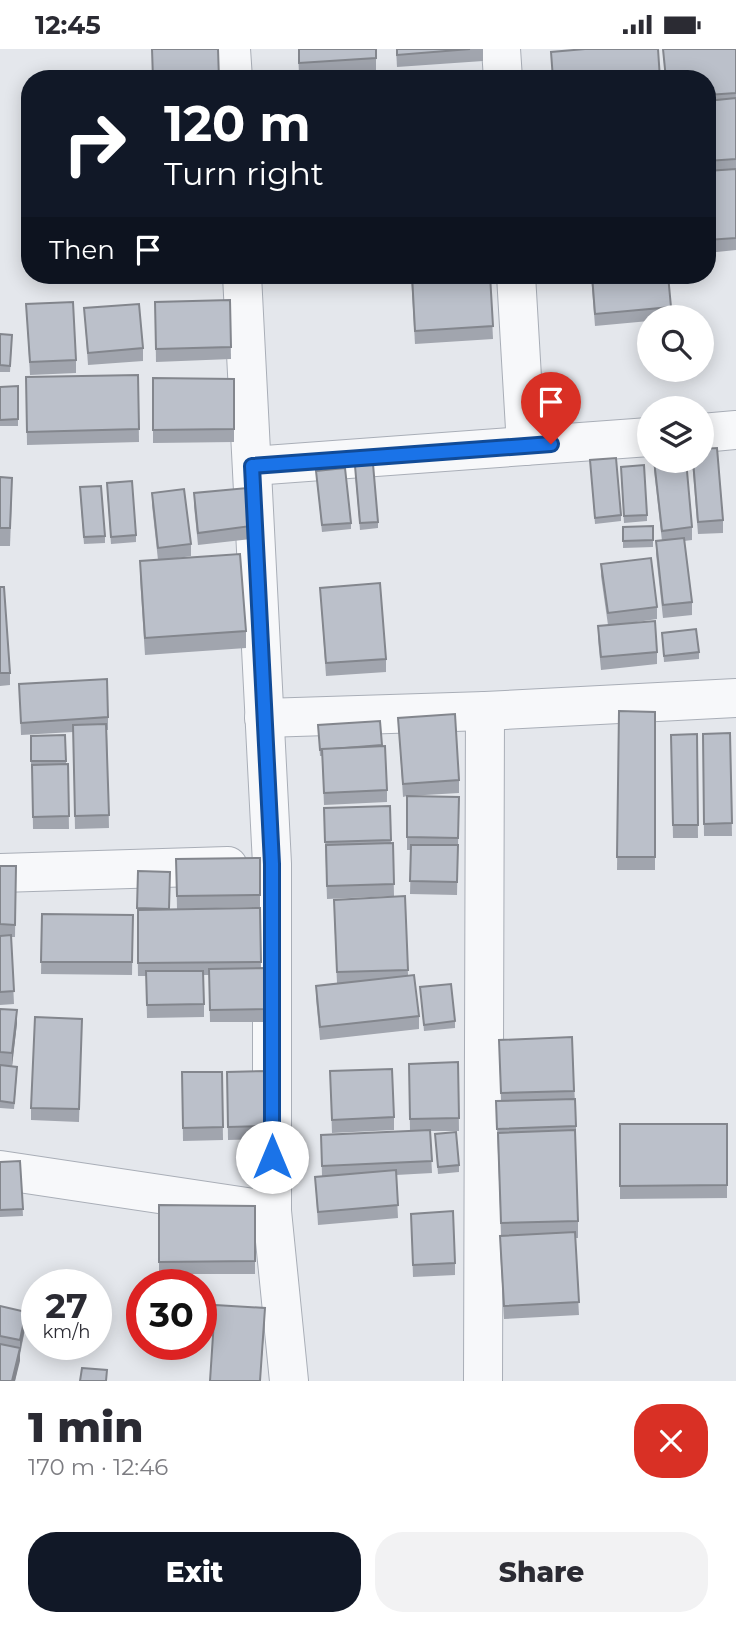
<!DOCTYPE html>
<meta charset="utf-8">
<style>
:root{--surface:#fff;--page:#f2f2f3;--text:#2b2b33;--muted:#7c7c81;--accent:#111827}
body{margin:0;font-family:Montserrat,sans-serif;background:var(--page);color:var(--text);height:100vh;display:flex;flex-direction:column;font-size:26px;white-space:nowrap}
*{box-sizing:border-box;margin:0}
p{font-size:23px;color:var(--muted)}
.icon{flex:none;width:38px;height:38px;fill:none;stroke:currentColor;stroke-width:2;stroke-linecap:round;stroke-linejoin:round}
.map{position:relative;height:1332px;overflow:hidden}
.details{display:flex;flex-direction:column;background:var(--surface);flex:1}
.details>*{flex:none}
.banner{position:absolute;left:21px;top:21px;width:695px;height:214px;border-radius:28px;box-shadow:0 4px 18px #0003;background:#111827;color:#fff;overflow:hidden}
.controls{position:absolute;left:637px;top:256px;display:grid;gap:14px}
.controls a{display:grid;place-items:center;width:77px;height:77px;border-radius:50%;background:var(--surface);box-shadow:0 4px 18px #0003;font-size:35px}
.speed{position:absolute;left:21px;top:1220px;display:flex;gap:14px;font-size:35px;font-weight:700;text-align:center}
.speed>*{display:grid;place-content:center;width:91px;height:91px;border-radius:50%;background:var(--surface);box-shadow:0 4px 18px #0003;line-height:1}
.speed small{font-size:18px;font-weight:400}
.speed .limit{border:10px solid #d22;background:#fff;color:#111}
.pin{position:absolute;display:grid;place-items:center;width:60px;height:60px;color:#fff;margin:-72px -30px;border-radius:50% 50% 50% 0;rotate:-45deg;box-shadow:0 0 7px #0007}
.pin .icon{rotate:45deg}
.me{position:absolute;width:77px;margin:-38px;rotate:0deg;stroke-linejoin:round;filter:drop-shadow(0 0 5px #0008)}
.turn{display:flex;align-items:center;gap:24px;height:147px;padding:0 28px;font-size:32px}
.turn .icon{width:91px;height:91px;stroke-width:2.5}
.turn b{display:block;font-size:49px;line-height:60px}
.then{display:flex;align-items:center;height:66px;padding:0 28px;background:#0003;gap:14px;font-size:26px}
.round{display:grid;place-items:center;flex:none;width:74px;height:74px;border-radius:28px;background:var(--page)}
.head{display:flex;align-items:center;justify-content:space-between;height:119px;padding:0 28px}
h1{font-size:42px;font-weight:800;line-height:52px}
.action{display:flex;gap:14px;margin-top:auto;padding:14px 28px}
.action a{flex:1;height:80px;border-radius:28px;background:var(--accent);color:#fff;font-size:28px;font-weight:800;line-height:80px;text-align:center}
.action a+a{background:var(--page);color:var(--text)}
.status{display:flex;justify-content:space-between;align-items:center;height:49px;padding:0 35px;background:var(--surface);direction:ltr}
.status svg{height:19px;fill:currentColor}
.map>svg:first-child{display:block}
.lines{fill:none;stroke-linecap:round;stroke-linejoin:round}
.minor-casing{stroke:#a9aeb7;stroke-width:40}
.minor{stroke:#f7f8fa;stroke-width:38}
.wall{fill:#a1a5ae}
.shaded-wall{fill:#83868d}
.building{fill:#bbc0ca;stroke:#83868d;stroke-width:2}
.route-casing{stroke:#114b97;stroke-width:18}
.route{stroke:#1a73e8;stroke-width:12}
</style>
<div class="status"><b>12:45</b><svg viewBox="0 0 49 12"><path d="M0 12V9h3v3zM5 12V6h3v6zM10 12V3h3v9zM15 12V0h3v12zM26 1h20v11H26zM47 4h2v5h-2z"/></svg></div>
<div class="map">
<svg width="736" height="1332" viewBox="0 0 736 1332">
<rect width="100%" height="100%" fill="#e4e7ec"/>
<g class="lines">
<defs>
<g id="minor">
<polyline points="231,0 233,30"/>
<polyline points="501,0 503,30"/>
<polyline points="242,226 272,815 272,1162 289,1332"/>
<polyline points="516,226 526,397"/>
<polyline points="702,384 736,381"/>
<polyline points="252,417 649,388"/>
<polyline points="264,669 485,662 736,649"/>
<polyline points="0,824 228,817"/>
<polyline points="0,1121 272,1162"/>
<polyline points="483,1332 485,662"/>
</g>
</defs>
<use href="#minor" class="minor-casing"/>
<use href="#minor" class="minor"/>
</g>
<g class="wall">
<polygon points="298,0 376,0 376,22 299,26"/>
<polygon points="396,0 483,0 483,12 397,18"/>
<polygon points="663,0 736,0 736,201 707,204 707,30 665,30"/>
<polygon points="411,226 490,226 493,290 415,295"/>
<polygon points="591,226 668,226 671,268 649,268 649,272 595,277"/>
<polygon points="230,251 231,310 156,313 155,253"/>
<polygon points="26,255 76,311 76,324 30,326"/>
<polygon points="84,259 143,299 143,312 88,316"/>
<polygon points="0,285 12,293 10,323 0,323"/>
<polygon points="138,326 139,393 27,396 26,328"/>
<polygon points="153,329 234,330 234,393 153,394"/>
<polygon points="18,337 18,377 0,377 0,338"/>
<polygon points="590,411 621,466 621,472 595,475"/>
<polygon points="654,411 692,478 692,491 684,492 692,553 692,566 663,569 656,505 656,492 662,492 654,421"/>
<polygon points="692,411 702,411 723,471 723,484 698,485"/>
<polygon points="316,422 351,474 351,480 322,483"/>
<polygon points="355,424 378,473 378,479 360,481"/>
<polygon points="621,424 647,466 647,472 624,474"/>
<polygon points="0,428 12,446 10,497 0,497"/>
<polygon points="107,440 136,486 136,493 111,495"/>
<polygon points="152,444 191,495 191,507 171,510 246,582 246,599 145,606 140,529 140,512 158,511 152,456"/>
<polygon points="194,444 251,477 251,490 198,496 194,457"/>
<polygon points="80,445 105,487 105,494 84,495"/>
<polygon points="653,477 653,498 623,499 623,478"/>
<polygon points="601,515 657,558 657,570 623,575 657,603 657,615 601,621 598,590 598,577 608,576 601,527"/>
<polygon points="0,538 10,624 10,636 0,637"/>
<polygon points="320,539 386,610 386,623 326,627"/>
<polygon points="662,584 699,603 699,610 664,613"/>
<polygon points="19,635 108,668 108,681 107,681 109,779 75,780 73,683 21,686"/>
<polygon points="619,662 655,663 655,821 617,821"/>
<polygon points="398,669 459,731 459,744 408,747 459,748 457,846 410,845 411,801 407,801 407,747 403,748"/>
<polygon points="318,676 382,697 387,741 387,753 324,756 322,707 320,707"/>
<polygon points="730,684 732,787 704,787 703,685"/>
<polygon points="697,685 698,789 673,789 671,686"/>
<polygon points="31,687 66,712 66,715 68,715 69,780 33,780 32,719 31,719"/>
<polygon points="390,757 391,794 393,794 394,847 327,850 324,759"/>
<polygon points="260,809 260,858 177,860 176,810"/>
<polygon points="0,817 16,817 15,888 11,888 14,955 0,956"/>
<polygon points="138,822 169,860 260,859 261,919 264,919 265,973 210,973 209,926 204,926 204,968 147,969 146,927 138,927 137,865"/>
<polygon points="405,847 408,926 419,967 419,980 320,991 316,949 316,937 337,934 334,863"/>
<polygon points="42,865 133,866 132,926 41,925"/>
<polygon points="420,938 455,972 455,979 424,982"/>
<polygon points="0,960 17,974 12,1017 0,1016"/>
<polygon points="82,970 79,1073 31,1071 31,1059"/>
<polygon points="572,988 576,1077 576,1090 575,1090 578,1172 578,1189 575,1189 579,1266 504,1270 500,1200 500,1187 501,1187 496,1052 501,1052 499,1004"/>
<polygon points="458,1013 459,1082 430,1082 432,1124 396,1126 398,1169 318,1176 315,1128 322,1127 321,1086 410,1082 409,1015"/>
<polygon points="0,1016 17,1024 14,1060 0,1059"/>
<polygon points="267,1022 268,1090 228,1091 227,1023"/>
<polygon points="330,1022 394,1068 394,1081 332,1084"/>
<polygon points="182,1023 222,1023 223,1091 183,1092"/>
<polygon points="620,1075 727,1075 727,1149 620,1150"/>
<polygon points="435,1085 459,1116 459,1123 438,1125"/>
<polygon points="20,1112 23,1167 0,1168 0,1113"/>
<polygon points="159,1156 255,1157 255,1225 159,1225"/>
<polygon points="411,1165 455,1214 455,1226 413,1228"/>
<polygon points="0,1257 26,1275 15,1332 0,1332"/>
</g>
<g class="shaded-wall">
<polygon points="17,961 17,974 12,1017 12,1004"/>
<polygon points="265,1259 265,1272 260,1332"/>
<polygon points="26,1263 26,1275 20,1303 20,1312 15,1332 12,1332 20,1299 20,1291"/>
</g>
<g class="building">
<polygon points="152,0 218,0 219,30 153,30"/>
<polygon points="299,0 376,0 376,9 299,14"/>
<polygon points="397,0 470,0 397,6"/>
<polygon points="585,0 658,0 660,30 553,30 551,3"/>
<polygon points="663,0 736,0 736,44 707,46 707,30 666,30"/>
<polygon points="736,49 736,110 707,112 707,52"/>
<polygon points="736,120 736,189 707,191 707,122"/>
<polygon points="412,226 490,226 493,277 415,282"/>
<polygon points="592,226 668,226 671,258 595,265"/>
<polygon points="230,251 231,298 156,300 155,253"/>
<polygon points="73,253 76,311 30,313 26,255"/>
<polygon points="139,255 143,299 88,304 84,259"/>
<polygon points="0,285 12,286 10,317 0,316"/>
<polygon points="138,326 139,380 27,383 26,328"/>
<polygon points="153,329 234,330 234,380 153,381"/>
<polygon points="18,337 18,370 0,371 0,338"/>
<polygon points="717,399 723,471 698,473 693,411 702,411 702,400"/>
<polygon points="616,409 621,466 595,469 590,411"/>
<polygon points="654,411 686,411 692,478 662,482"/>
<polygon points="373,415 378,473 360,474 355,417"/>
<polygon points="644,416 647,466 624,467 621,418"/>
<polygon points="345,419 351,474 322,476 316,422"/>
<polygon points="0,428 12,429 10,479 0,479"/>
<polygon points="132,432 136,486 111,488 107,434"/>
<polygon points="101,437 105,487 84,488 80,438"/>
<polygon points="247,439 251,477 198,484 194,444"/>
<polygon points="184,440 191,495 158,499 152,444"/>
<polygon points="653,477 653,491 623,492 623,478"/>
<polygon points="684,489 692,553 663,556 656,492"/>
<polygon points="240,505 246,582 145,589 140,512"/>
<polygon points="651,509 657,558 608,564 601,515"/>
<polygon points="380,534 386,610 326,614 320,539"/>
<polygon points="0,538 4,538 10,624 0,624"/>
<polygon points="655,572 657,603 601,608 598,577"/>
<polygon points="696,580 699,603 664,607 662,584"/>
<polygon points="107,630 108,668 21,674 19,635"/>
<polygon points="619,662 655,663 655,808 617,808"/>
<polygon points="455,665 459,731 403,735 398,669"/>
<polygon points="380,672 382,696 320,701 318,676"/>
<polygon points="106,675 109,766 75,767 73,676"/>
<polygon points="730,684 732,774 704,775 703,685"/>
<polygon points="697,685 698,776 673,776 671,686"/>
<polygon points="65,686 66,712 31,712 31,687"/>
<polygon points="385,697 387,741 324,744 322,700"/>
<polygon points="68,715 69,767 33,768 32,716"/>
<polygon points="407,747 459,748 458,789 407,788"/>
<polygon points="390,757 391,791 325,793 324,759"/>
<polygon points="393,794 394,835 327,837 326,796"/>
<polygon points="411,796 458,796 457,833 410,832"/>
<polygon points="260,809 260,846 177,847 176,810"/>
<polygon points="0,817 16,817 15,876 0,875"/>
<polygon points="138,822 170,823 169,860 137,859"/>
<polygon points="405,847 408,921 337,923 334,851"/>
<polygon points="260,859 261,913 138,914 138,861"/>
<polygon points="42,865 133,866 132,913 41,913"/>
<polygon points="11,886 14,942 0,943 0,887"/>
<polygon points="264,919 265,960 210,961 209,920"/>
<polygon points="146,922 203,922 204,955 147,956"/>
<polygon points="414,926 419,967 320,978 316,937"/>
<polygon points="451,935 455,972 424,976 420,938"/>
<polygon points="0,960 17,961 12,1004 0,1003"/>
<polygon points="35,968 82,970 79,1060 31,1059"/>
<polygon points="572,988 574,1042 501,1044 499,991"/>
<polygon points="458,1013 459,1069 410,1070 409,1015"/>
<polygon points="0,1016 17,1018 14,1054 0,1052"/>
<polygon points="392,1020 394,1068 332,1071 330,1022"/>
<polygon points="267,1022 268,1077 228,1078 227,1023"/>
<polygon points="182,1023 222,1023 223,1078 183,1079"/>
<polygon points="575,1050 576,1077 497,1080 496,1052"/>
<polygon points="620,1075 727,1075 727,1136 620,1137"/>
<polygon points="430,1081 432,1112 322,1117 321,1086"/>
<polygon points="575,1081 578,1172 501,1174 498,1084"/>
<polygon points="456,1083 459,1116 438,1118 435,1085"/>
<polygon points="20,1112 23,1160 0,1161 0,1113"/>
<polygon points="396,1121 398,1156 318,1163 315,1128"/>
<polygon points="159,1156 255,1157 255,1212 159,1213"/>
<polygon points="453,1162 455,1214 413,1216 411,1165"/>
<polygon points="575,1183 579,1253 504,1257 500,1187"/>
<polygon points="215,1256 265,1259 260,1332 210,1332"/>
<polygon points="0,1257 26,1263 20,1291 0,1287"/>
<polygon points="0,1295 20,1299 12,1332 0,1332"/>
<polygon points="82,1319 107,1321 106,1332 80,1332"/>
</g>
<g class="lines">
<defs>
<polyline id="route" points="272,1108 272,815 252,417 551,395"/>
</defs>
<use href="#route" class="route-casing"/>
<use href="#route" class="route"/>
</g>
</svg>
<div class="controls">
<a><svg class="icon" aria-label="search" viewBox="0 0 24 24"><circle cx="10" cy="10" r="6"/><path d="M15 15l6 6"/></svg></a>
<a><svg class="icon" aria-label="layers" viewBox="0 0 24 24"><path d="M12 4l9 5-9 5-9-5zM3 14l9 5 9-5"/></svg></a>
</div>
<div class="speed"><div>27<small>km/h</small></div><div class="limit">30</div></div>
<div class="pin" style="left:551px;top:395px;background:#d93025"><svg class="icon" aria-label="arrive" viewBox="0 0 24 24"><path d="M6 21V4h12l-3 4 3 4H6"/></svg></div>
<svg class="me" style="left:272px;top:1108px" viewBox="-20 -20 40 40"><circle r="19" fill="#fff"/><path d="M0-13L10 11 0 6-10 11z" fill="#1a73e8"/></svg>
<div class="banner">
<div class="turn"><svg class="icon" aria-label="right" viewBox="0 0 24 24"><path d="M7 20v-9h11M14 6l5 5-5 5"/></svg><div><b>120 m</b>Turn right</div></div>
<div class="then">Then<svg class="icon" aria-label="arrive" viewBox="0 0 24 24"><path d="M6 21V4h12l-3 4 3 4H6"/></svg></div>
</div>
</div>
<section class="details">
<div class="head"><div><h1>1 min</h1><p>170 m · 12:46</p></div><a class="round" style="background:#d93025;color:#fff"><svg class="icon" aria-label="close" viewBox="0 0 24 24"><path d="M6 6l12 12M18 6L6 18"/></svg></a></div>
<div class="action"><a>Exit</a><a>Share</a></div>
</section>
